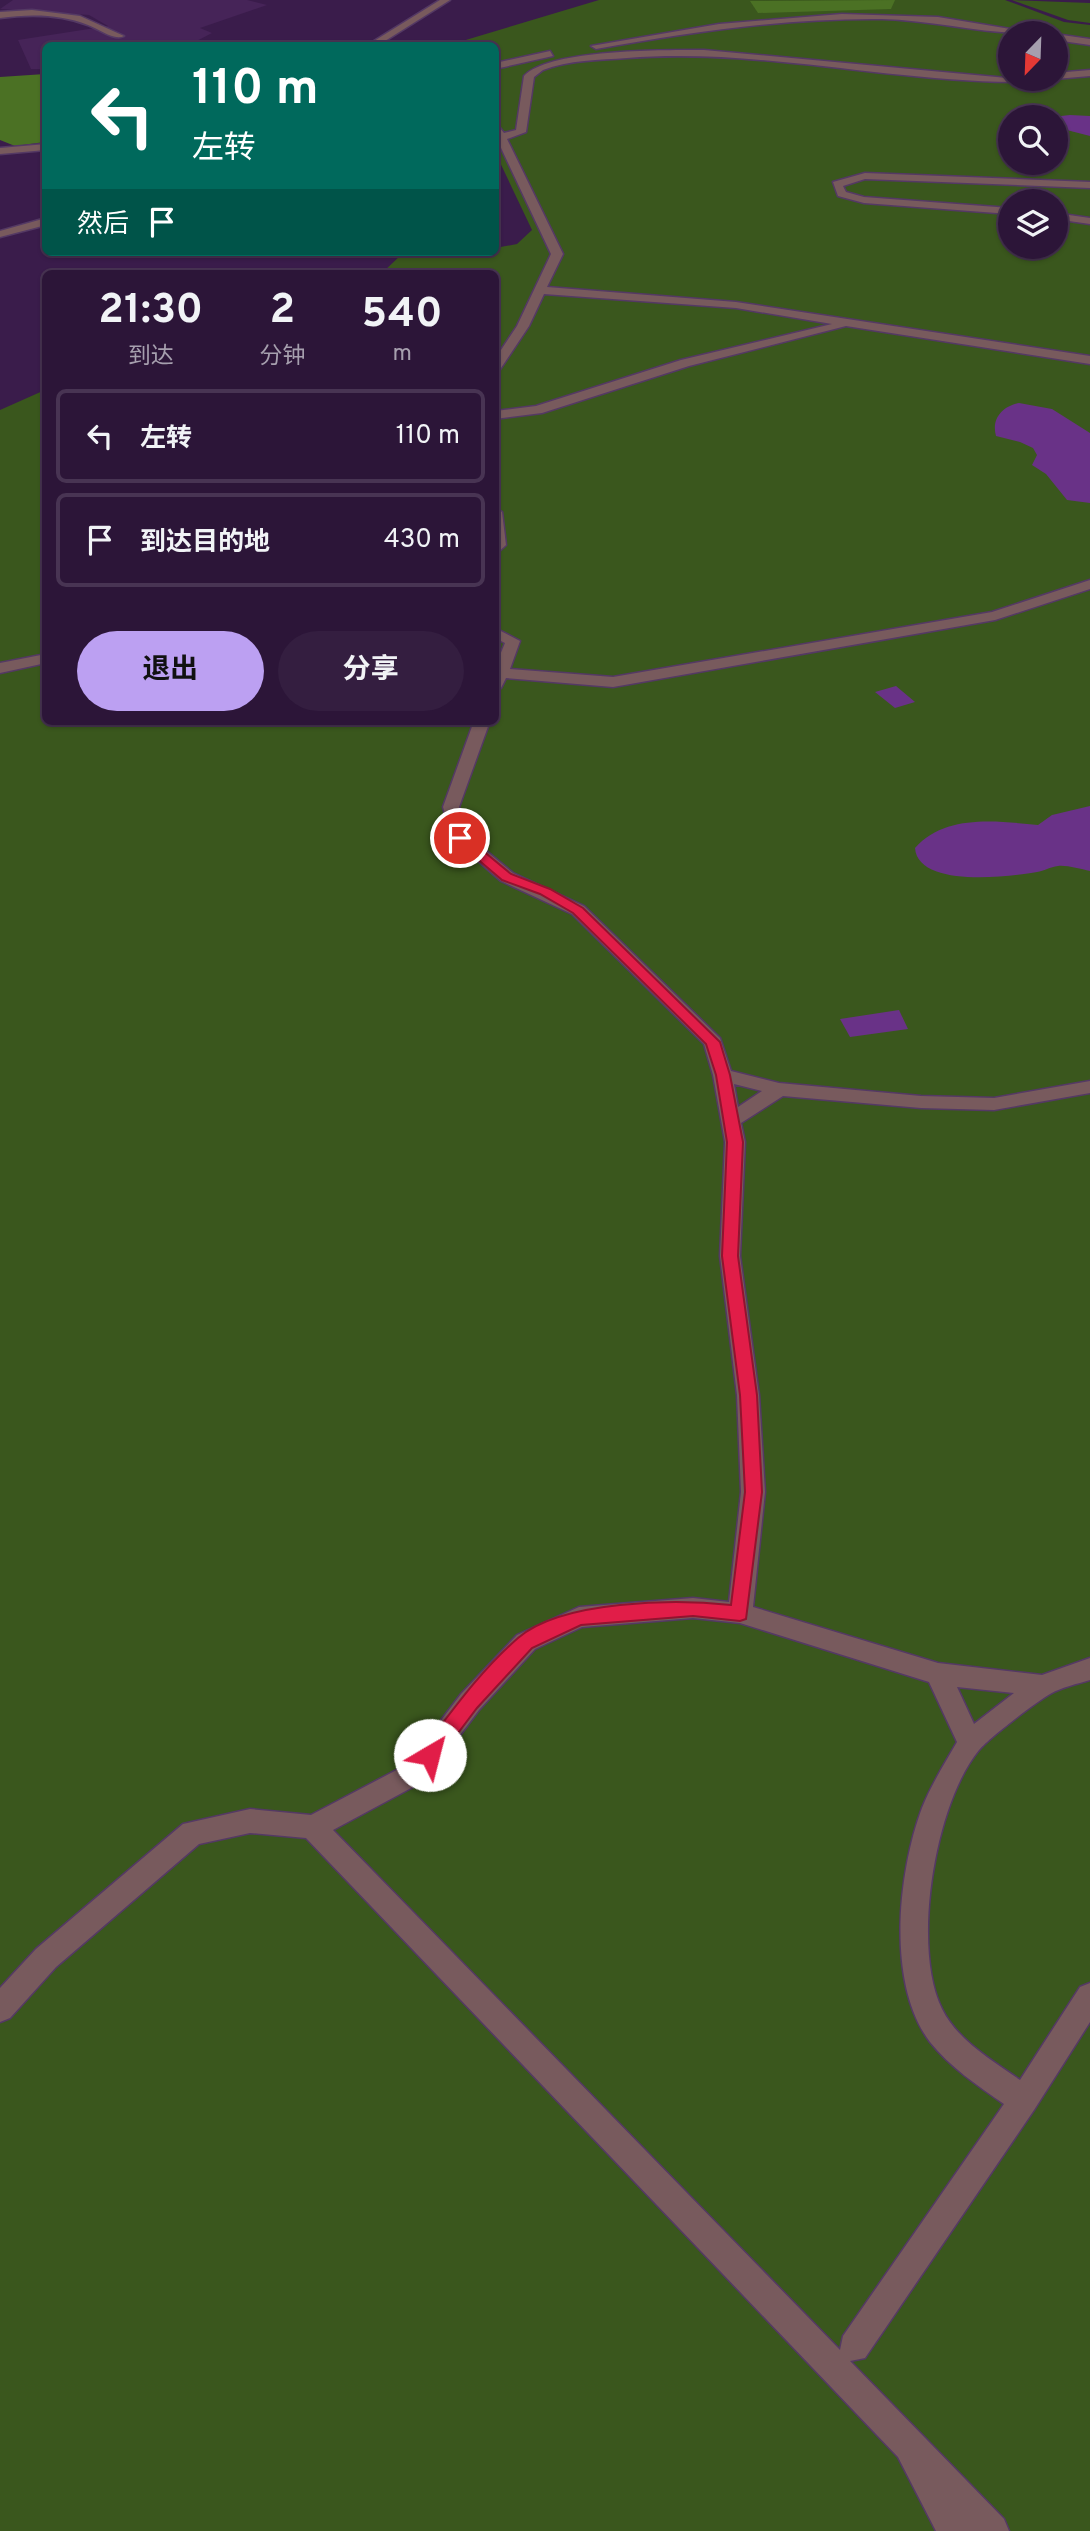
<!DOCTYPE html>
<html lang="zh">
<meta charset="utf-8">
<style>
:root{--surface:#2c1538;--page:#341e40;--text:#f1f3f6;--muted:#a69fae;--line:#483453;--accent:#bca0f2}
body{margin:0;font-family:Overpass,"Noto Sans SC",sans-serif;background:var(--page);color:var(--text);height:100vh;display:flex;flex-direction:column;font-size:26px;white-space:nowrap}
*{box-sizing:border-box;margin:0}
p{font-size:23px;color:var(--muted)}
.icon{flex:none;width:38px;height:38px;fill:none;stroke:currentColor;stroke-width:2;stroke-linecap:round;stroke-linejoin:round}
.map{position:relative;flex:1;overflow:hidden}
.sheet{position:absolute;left:42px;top:270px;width:457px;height:455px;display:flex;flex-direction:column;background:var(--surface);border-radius:10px;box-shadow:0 2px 5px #0004,0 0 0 2px var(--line)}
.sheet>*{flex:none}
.banner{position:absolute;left:42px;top:42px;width:457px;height:214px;border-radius:10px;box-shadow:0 2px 5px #0004,0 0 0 2px var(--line);background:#00695c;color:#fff;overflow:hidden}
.needle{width:46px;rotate:203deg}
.controls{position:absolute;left:998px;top:21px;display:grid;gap:14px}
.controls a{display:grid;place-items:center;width:70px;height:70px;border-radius:50%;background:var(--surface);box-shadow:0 2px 5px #0004,0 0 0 2px var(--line);font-size:35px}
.pin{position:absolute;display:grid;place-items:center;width:60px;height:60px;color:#fff;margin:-30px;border:4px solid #fff;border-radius:50%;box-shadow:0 2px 7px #0007}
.me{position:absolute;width:77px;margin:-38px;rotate:37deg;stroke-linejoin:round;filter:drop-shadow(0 0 5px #0008)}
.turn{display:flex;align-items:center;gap:24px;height:147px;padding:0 35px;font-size:32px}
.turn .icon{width:91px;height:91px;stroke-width:2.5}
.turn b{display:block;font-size:49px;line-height:60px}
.then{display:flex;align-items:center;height:66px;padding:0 35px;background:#0003;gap:14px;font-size:26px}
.eta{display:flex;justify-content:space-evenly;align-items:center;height:119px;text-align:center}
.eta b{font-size:42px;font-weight:700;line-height:49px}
.action{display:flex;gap:14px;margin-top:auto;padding:14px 35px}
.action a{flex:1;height:80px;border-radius:42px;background:var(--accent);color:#111;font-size:28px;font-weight:700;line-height:80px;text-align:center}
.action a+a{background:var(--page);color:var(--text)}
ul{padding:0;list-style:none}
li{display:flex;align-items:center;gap:21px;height:94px;margin:0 14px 10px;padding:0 21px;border:4px solid var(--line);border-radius:10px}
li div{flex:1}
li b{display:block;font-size:26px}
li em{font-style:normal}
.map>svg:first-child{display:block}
.built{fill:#462458}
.green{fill:#3a571d;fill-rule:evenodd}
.forest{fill:#4b7124}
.water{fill:#693287}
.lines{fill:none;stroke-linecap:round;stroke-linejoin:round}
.minor-casing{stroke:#543964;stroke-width:3}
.minor{fill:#785a5d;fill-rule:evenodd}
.route{fill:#e11d48;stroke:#92132f;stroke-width:2}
</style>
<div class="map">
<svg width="1090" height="2531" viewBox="0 0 1090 2531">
<rect width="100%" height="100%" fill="#3a1c4b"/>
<polygon class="built" points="13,0 247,0 267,5 200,28 212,33 189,45 46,46 45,69 31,69 18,40 108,26 89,15 0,9"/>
<g class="green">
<path d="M599,0H1005L1064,22L1090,25V2531H0V410L45,390L46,721H495V273H382L401,255L495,252V248L517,244L532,230L495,152V46L449,45ZM1010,33H1055V79H1010ZM1010,117H1055V163H1010ZM1010,201H1055V247H1010Z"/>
<polygon points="1012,0 1090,3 1090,23 1068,20"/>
</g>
<g class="forest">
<polygon points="895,0 891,9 758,13 750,1"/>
<polygon points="45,74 45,142 15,146 0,140 0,77"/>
</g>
<g class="water">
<polygon points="1070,115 1090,116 1090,136 1055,127 1055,117 1052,117"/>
<path d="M1019,403L1052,409L1090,433V503L1067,500L1046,474L1032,465L1037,455L1033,448L1020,442L996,436C991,418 1003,406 1019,403Z"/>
<polygon points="896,686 915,702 895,708 875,692"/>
<path d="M1090,806V871C1080,869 1067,865 1058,866C1050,867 1044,871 1037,872C1008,877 918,888 915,848C945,814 996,821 1038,825L1052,815Z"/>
<polygon points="899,1010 908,1029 850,1037 840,1019"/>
</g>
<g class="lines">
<defs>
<g id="minor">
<polygon points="440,0 450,0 377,46 366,46"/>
<path d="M32,10L80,16L124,36C114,41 99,29 88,25C60,14 30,14 0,18V12Z"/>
<path d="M842,14L938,17L1035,33C987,35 933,20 882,19C786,18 691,32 596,49L591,46L719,24Z"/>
<polygon points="1055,34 1090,39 1090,45 1055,40"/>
<path d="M704,50L1019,79L1014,82C884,81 757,48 627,58C600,60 568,60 543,70L534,77L526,132L507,139L563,254L547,287L736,302L1090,356V364L846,326L689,366L542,413L495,419V411L536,406L681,360L832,324L736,308L544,294L529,326L499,371L495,372V359L517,326L551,254L495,135L496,123L504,133L516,130L524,76C549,49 665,50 704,50Z"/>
<polygon points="550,51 553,56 495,69 495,63"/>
<polygon points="1090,70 1090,76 1055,79 1055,73"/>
<polygon points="46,144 46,150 0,154 0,148"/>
<polygon points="865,173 1090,182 1090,188 865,179 843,186 846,192 864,197 1010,208 1010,214 864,203 838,196 833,182"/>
<polygon points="1055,213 1090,218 1090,224 1055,219"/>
<polygon points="46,218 46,225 0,237 0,231"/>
<polygon points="495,508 502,512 506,545 495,555"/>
<polygon points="1090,580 1090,589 995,620 613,687 506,678 501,688 495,689 495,667 505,643 495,638 495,628 520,641 510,669 613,677 992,612"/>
<polygon points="46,654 46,663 0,673 0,663"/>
<path d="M474,721H490L459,807L468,836L513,873L584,906L720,1038L731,1071L779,1083L921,1096L994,1098L1090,1081V1093L994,1110L921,1108L783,1096L741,1123L745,1142L740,1256L759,1395L765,1492L753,1607L938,1663L1042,1675L1090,1658V1680C1077,1684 1062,1687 1050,1694C1035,1703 990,1737 979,1750C935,1803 911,1947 942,2009C957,2040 993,2061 1020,2080L1080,1987L1090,1983V2022L1034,2110L865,2358L850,2361L1004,2519L1009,2531H936L898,2457L306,1838L250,1833L199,1844L56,1967L10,2018L0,2022V1988L36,1949L183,1824L250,1809L311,1815L408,1764L461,1694L517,1635L579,1607L693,1598L729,1602L741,1492L737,1395L720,1256L725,1142L713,1075L704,1044L572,914L501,881L452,838L443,807ZM734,1084L762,1091L738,1107ZM693,1618L740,1623L929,1682L957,1742C945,1763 931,1785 922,1808C898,1872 886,1984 930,2042C950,2067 978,2086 1004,2104L843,2336L840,2350L333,1830L426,1780L479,1710L535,1649L582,1627ZM957,1687L1014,1693L974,1724Z"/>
</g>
</defs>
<use href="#minor" class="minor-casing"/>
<use href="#minor" class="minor"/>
</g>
<path class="route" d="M455,835H464L511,874L550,889L583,908L720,1042L730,1075L743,1142L738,1256L757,1395L762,1492L746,1619L740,1621L693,1616L581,1625L532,1648L477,1708L437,1761L430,1763L423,1761L420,1755L423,1749C452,1711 481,1670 518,1638C562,1600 675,1599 731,1605L745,1492L740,1395L722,1256L727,1142L716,1075L706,1044L573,913L540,894L502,880L455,840Z"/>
</svg>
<div class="controls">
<a><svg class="needle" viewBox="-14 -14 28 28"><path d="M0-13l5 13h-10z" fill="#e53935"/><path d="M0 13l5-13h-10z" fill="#a69fae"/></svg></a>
<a><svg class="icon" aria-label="search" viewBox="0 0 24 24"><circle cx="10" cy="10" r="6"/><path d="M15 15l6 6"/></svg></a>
<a><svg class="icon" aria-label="layers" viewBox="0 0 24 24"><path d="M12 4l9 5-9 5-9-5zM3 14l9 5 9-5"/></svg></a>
</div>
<div class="pin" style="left:460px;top:838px;background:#d93025"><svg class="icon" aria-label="arrive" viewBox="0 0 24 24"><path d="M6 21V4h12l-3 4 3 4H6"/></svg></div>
<svg class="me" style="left:430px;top:1755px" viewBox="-20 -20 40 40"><circle r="19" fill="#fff"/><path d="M0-13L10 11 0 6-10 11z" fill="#e11d48"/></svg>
<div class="banner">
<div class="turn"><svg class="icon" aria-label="left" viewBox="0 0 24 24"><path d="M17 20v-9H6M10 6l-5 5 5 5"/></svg><div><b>110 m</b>左转</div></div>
<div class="then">然后<svg class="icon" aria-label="arrive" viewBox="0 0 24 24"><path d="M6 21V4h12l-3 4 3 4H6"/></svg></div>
</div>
<section class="sheet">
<div class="eta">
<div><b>21:30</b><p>到达</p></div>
<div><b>2</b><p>分钟</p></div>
<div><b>540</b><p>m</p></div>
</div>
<ul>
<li><svg class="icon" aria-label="left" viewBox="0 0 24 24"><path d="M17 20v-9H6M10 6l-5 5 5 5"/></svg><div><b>左转</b></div><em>110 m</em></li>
<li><svg class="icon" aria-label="arrive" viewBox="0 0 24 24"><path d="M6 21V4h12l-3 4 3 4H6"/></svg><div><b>到达目的地</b></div><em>430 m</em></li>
</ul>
<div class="action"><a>退出</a><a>分享</a></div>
</section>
</div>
